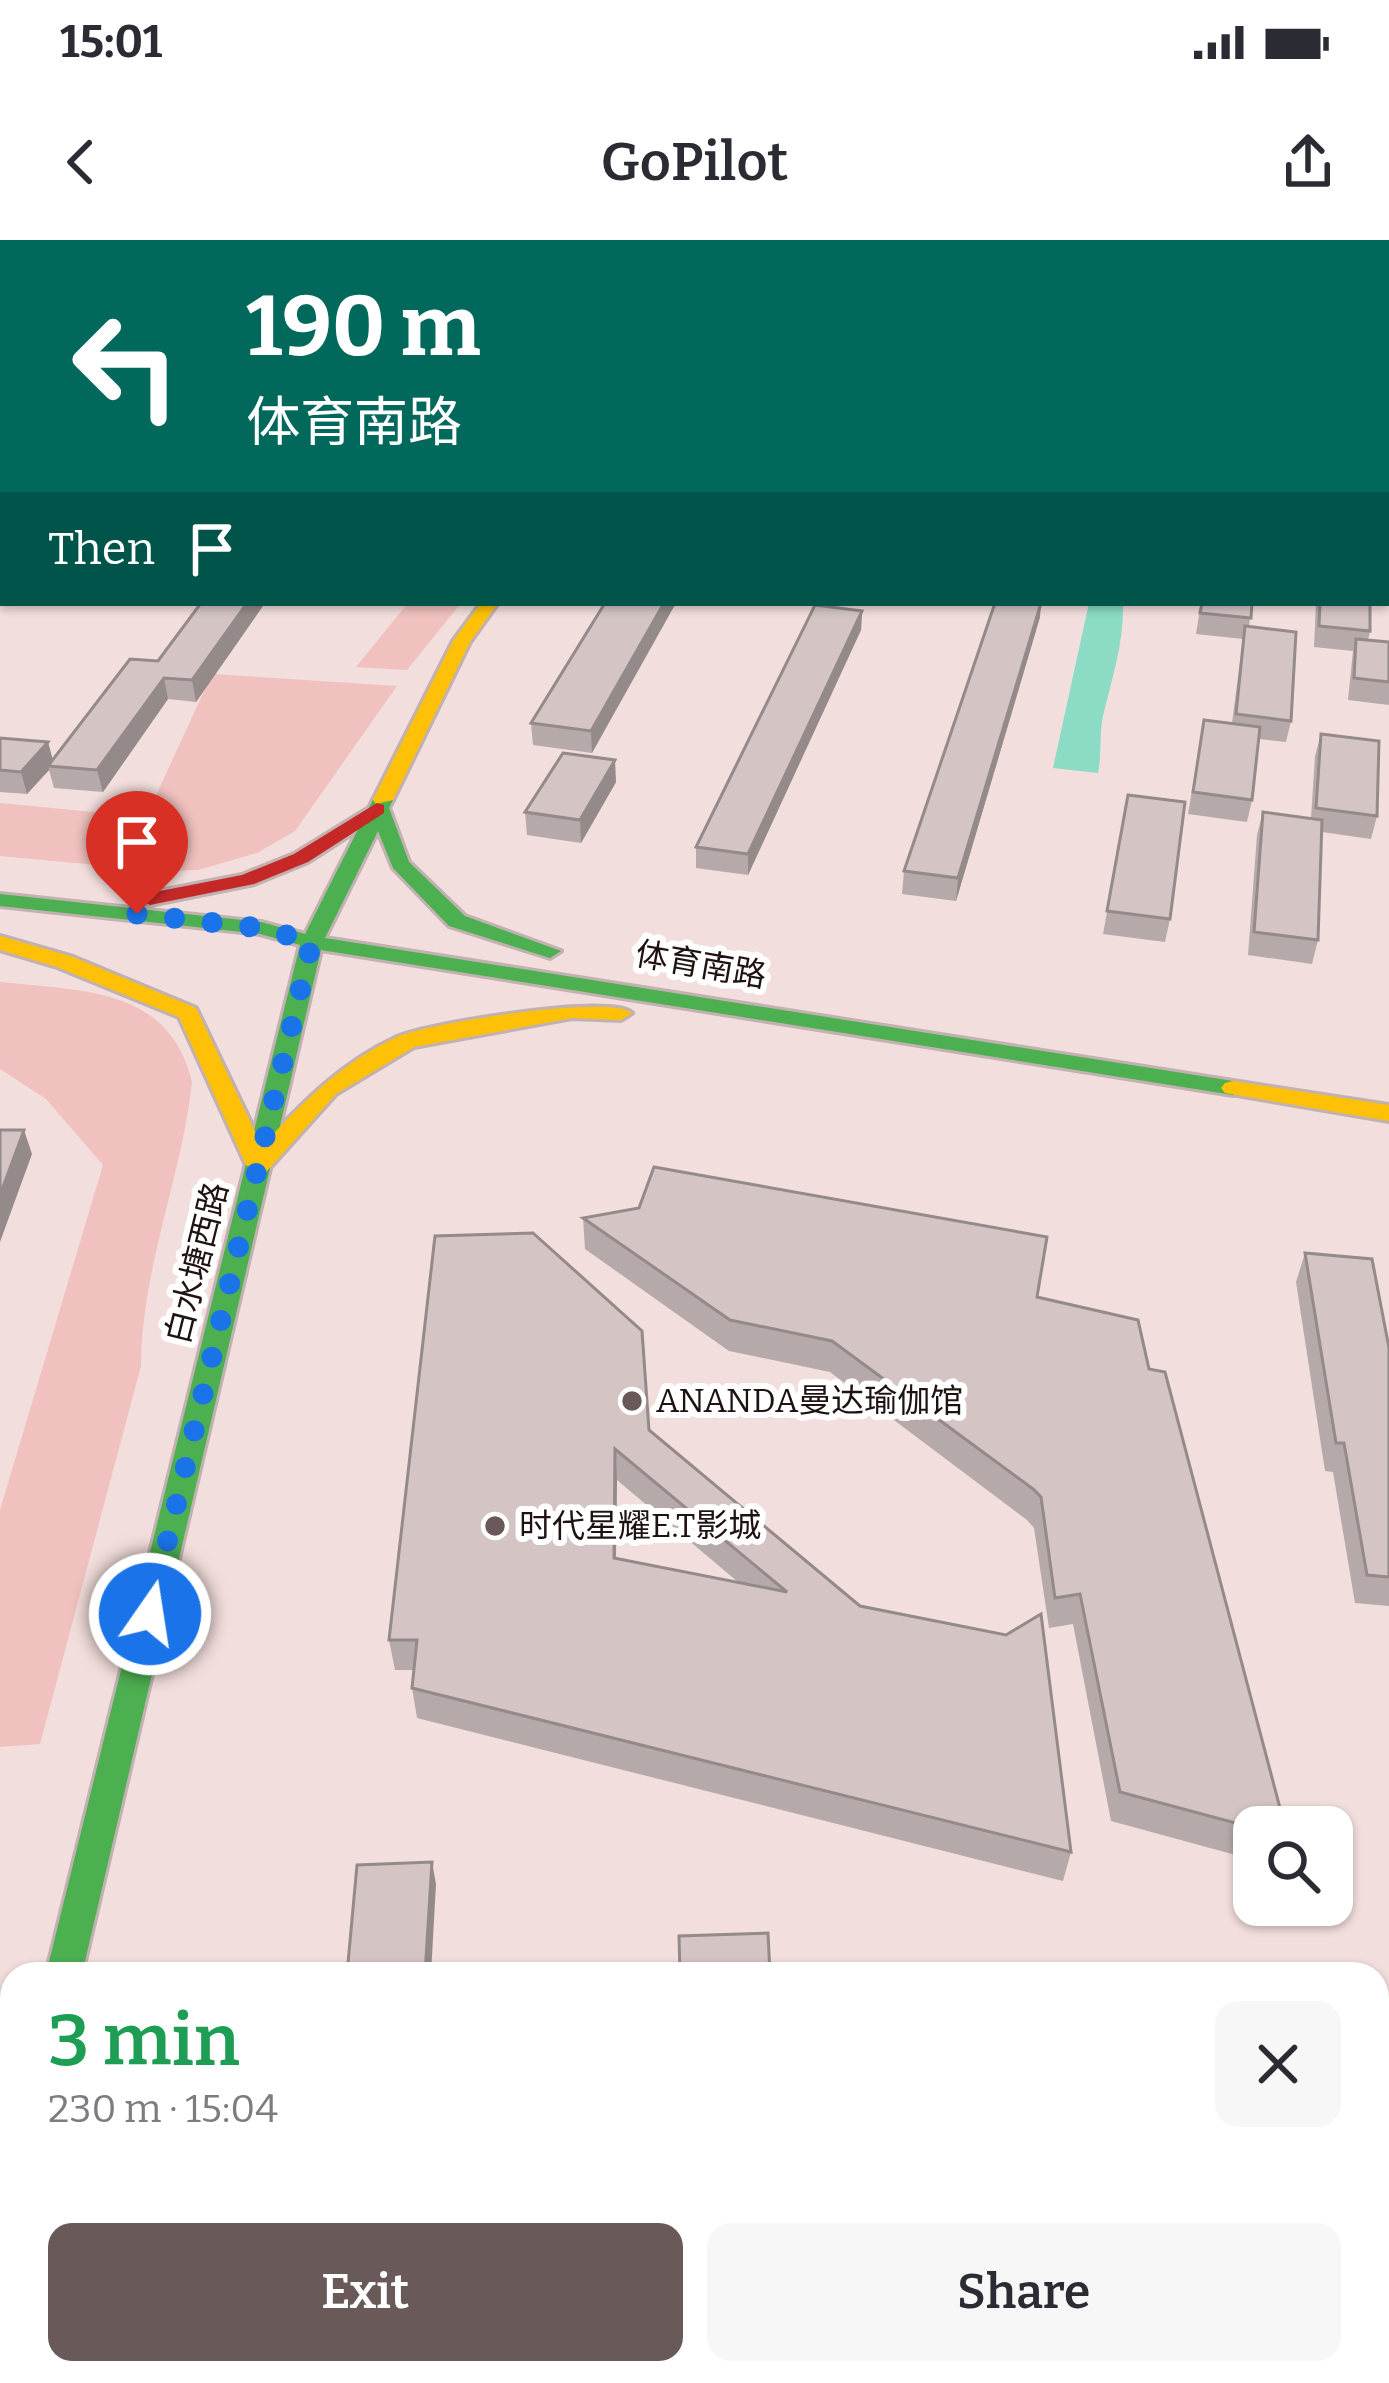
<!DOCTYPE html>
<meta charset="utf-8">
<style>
:root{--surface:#fff;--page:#f7f7f7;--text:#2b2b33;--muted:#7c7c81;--accent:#695a59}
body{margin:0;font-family:Bitter,"Noto Sans SC",serif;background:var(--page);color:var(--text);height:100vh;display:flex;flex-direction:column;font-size:45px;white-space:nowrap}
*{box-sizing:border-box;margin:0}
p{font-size:39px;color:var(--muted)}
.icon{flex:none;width:66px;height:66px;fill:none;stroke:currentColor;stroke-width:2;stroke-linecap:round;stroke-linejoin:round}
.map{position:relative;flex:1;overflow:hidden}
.drawer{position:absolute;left:0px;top:1722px;width:1389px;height:423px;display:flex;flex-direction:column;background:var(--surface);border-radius:36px 36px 0 0;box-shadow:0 3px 9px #0004}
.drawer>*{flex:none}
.guide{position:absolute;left:0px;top:0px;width:1389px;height:366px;box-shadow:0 3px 9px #0004;background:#00695c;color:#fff;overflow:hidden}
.controls{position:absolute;left:1233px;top:1566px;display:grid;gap:24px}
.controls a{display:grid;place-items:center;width:120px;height:120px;border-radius:24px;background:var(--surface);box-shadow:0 3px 9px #0004;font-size:60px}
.pin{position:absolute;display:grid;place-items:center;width:102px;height:102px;color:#fff;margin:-123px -51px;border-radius:50% 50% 50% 0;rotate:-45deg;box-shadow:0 0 12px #0007}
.pin .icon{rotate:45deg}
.me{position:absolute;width:132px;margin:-66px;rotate:13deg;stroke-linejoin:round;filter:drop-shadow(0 0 9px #0008)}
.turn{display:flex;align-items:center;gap:42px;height:252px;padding:0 48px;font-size:54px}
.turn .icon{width:156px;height:156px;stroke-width:2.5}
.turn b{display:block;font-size:84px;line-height:102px}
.then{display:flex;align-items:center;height:114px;padding:0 48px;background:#0003;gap:24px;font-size:45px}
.round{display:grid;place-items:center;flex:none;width:126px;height:126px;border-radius:24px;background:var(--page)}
.headline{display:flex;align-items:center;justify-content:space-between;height:204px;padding:0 48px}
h1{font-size:72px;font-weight:600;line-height:90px;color:#1e9e55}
.cta{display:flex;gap:24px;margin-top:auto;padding:24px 48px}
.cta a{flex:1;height:138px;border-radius:24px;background:var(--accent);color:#fff;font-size:48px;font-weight:600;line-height:138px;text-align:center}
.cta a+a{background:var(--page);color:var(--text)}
.status{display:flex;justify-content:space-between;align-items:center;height:84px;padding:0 60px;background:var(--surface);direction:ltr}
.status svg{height:33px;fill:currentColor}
header{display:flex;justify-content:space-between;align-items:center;height:156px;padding:0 48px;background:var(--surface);font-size:54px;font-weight:600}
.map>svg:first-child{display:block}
.green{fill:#f0c1be}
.water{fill:#8cdbc4}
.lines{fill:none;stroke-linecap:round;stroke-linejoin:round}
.fast-casing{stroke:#c1b1b0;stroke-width:6}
.slow-casing{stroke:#c1b1b0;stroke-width:6}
.jam-casing{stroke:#c1b1b0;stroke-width:6}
.fast{fill:#4caf50;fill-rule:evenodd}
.slow{fill:#ffc107;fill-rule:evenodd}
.jam{fill:#c62828;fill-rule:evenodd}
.wall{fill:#b6a9a9;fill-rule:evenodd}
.shaded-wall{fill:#948a89}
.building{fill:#d4c5c4;stroke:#948a89;stroke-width:3;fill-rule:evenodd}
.route{stroke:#1a73e8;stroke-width:21;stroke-dasharray:0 37.8}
.poi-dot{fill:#695a59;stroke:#fff;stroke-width:4.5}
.labels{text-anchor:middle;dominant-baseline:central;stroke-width:12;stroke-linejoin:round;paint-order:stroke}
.street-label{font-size:33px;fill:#1f1312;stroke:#fff}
.poi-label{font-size:33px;fill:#1f1312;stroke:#fff;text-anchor:start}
</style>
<div class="status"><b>15:01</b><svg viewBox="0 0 49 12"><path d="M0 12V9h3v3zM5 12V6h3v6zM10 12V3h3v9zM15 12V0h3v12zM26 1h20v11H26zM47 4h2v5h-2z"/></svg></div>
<header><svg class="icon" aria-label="back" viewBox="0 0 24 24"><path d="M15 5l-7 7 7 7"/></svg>GoPilot<svg class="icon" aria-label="share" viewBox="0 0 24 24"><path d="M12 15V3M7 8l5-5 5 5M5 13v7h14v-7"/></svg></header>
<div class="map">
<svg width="1389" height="2143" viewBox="0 0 1389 2143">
<rect width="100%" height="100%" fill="#f2dedc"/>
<g class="green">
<polygon points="408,363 461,363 407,430 356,427"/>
<polygon points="212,434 397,446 295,591 257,613 198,630 162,631 0,616 0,563 146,577"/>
<path d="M0,742C81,751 169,746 192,842C182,937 141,1030 141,1126L40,1504L0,1507V1270L103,925L46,859L0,829Z"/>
</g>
<path class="water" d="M1089,363H1123C1124,403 1112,438 1103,476C1099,493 1102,514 1098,533L1053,528Z"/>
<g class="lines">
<defs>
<g id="fast">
<polygon points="767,0 779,0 765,3"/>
<polygon points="383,554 393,560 389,568 409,622 465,676 561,711 550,718 449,686 393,628 378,591 325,698 1233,841 1245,848 1233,855 321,710 82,1734 46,1734 300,705 260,694 0,666 0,654 261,682 305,694 373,560"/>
</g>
<g id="slow">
<polygon points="260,0 304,0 308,3 264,3"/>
<polygon points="348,0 393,0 397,3 352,3"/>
<rect x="1386" y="69" width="3" height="8"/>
<polygon points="481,363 498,363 470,402 393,560 376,564 373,560 453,401"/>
<path d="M0,696L73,717L196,768L262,906C302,863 342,822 397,797C429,783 610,754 632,773L621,780L572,778L414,807L336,854L267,931L258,933L246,925L179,777L57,727L0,710Z"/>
<polygon points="1233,841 1389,865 1389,881 1225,853 1221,848 1225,843"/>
<polygon points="12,1929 12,2014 0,2019 0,1934"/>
</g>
<polygon id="jam" points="377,563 384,565 384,573 308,622 254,644 150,665 139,659 150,653 242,635 294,614"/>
</defs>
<use href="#fast" class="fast-casing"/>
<use href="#slow" class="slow-casing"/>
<use href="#jam" class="jam-casing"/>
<use href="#fast" class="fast"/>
<use href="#slow" class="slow"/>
<use href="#jam" class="jam"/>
</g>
<g class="wall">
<polygon points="855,0 1109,0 1107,3 855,3"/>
<polygon points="1386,4 1389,12 1389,48 1386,48"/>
<polygon points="201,363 265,363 196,462 168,459 103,552 54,548 49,530 27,554 0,552 0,498 48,502 52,520 158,421"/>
<polygon points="605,363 592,513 533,505 531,483"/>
<polygon points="1201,363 1252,363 1249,386 1291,481 1286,502 1259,499 1252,560 1247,582 1188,574 1204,480 1232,483 1243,399 1196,394"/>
<polygon points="1316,363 1370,363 1370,391 1368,400 1389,402 1389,465 1348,460 1353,411 1314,407"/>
<polygon points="862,371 861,390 748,635 696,628 696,607"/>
<polygon points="1040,377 956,661 902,654 904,631"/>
<polygon points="1321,494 1377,576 1371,599 1322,592 1318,700 1312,724 1248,715 1257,595 1263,572 1311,578 1315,516"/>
<polygon points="616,542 581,603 527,595 525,572"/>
<polygon points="1128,555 1170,679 1165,702 1103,694"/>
<polygon points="583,978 1037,1057 1149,1129 1254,1587 1254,1620 1111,1581 1073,1384 1049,1388 1034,1288 1027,1280 830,1132 729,1111 585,1009"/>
<path d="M435,996L649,1190L1071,1612L1063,1641L417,1478L412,1448L414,1430H395L389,1400ZM617,1240L738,1342L616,1318Z"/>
<polygon points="1305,1013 1389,1108 1389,1366 1355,1363 1333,1232 1325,1231 1296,1042"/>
<polygon points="1377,1861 1389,2143 1372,2143 1369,2133 1377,2133"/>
<polygon points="1030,2133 1143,2133 1144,2136 1140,2143 1032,2143"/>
</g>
<g class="shaded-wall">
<polygon points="247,363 265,363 196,462 192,440"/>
<polygon points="664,363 676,363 592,513 591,491"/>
<polygon points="1041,363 1040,377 956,661 958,638"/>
<polygon points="862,371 861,390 748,635 748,614"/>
<polygon points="164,438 168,459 103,552 97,530"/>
<polygon points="48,502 54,524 48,526 49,530 27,554 21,532"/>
<polygon points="615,520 616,542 581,603 580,580"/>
<polygon points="24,890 32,914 0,1002 0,955"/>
<polygon points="615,1209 617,1240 615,1348 614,1318"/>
<polygon points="432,1622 436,1644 431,1734 425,1734"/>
</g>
<g class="building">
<polygon points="923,0 1105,0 1103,3 921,3"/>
<polygon points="1231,0 1270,0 1270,3 1232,3"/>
<polygon points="1351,0 1384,0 1385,3 1352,3"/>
<polygon points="1386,4 1389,12 1389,31 1386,31"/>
<rect x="1386" y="86" width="3" height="48"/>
<polygon points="201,363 247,363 192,440 164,438 97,530 48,526 130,419 158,421"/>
<polygon points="605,363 664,363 591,491 531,483"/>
<polygon points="995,363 1041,363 958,638 904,631"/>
<polygon points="1202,363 1252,363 1251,378 1200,373"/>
<polygon points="1320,363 1370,363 1370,391 1319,386"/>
<polygon points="815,365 862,371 748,614 696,607"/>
<polygon points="1245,386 1296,392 1291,481 1236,474"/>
<polygon points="1356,399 1389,402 1389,442 1354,438"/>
<polygon points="1204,480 1260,487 1252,560 1193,552"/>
<polygon points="1321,494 1379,501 1377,576 1316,568"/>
<polygon points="0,498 48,502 21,532 0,530"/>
<polygon points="563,513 615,520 580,580 525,572"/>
<polygon points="1128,555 1185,562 1170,679 1107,671"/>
<polygon points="1263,572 1322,580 1318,700 1254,692"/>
<polygon points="0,890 24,890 0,955"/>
<polygon points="654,927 1047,997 1037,1057 1138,1080 1149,1129 1165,1132 1285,1587 1254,1588 1120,1552 1080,1354 1055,1358 1041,1257 1033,1249 832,1101 730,1080 583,978 639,968"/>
<path d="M533,993L642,1091L649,1190L860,1366L1006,1395L1041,1374L1071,1612L412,1448L417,1400H389L435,996ZM615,1209L787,1352L614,1318Z"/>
<polygon points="1305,1013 1372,1019 1389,1108 1389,1337 1367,1335 1344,1203 1336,1203"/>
<polygon points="432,1622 425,1734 347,1734 357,1625"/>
<polygon points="768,1693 770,1734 680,1734 679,1696"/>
<polygon points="1377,1861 1389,1861 1389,2140 1377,2095"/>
<polygon points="1040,2133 1143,2133 1144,2136 1041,2140"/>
</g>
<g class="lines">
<polyline class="route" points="137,674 261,688 312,702 150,1374"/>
</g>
<g class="poi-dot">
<circle cx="632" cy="1161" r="12"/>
<circle cx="495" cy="1286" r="12"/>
</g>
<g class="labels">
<g class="street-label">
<text transform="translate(701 725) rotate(10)">体育南路</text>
<text transform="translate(197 1023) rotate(-76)">白水塘西路</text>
</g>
<g class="poi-label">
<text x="656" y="1161">ANANDA曼达瑜伽馆</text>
<text x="519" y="1286">时代星耀E.T影城</text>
</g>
</g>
</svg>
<div class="controls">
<a><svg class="icon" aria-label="search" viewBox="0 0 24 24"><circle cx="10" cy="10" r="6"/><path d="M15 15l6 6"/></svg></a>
</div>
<div class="pin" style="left:137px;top:674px;background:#d93025"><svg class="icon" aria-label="arrive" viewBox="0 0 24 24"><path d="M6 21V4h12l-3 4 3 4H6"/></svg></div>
<svg class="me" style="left:150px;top:1374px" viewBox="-20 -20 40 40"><circle r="17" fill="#1a73e8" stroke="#fff" stroke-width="3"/><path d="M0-11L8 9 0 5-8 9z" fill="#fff"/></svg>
<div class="guide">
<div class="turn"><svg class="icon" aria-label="left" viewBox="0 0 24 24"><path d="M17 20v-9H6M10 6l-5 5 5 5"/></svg><div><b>190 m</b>体育南路</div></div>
<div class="then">Then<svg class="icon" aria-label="arrive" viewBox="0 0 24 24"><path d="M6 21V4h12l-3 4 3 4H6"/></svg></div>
</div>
<section class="drawer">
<div class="headline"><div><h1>3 min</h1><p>230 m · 15:04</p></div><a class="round"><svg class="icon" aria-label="close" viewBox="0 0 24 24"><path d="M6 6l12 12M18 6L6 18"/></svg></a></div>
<div class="cta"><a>Exit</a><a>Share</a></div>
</section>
</div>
